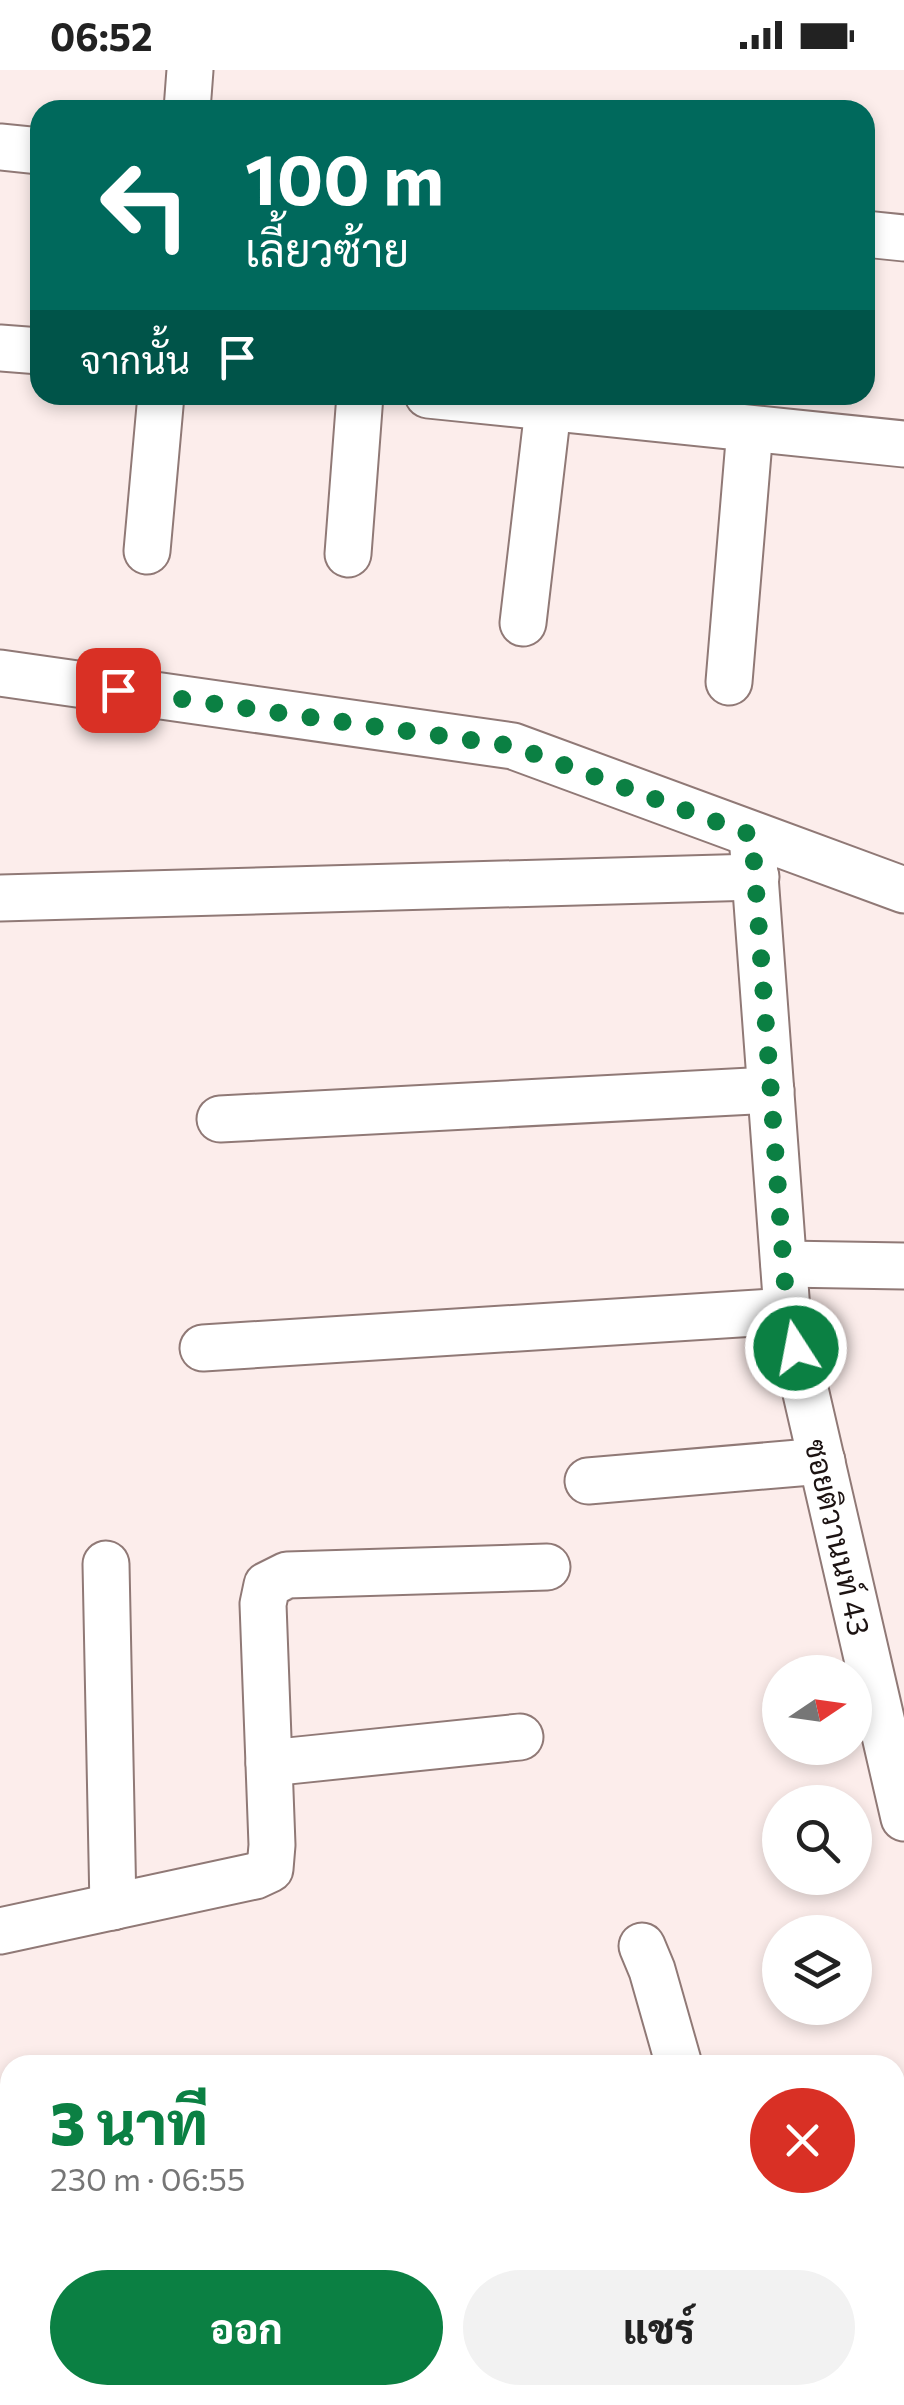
<!DOCTYPE html>
<html lang="th">
<meta charset="utf-8">
<style>
:root{--surface:#fff;--page:#f2f2f2;--text:#222;--muted:#767676;--accent:#0b8043}
body{margin:0;font-family:Commissioner,Sarabun,sans-serif;background:var(--page);color:var(--text);height:100vh;display:flex;flex-direction:column;font-size:38px;white-space:nowrap}
*{box-sizing:border-box;margin:0}
p{font-size:32px;color:var(--muted)}
.icon{flex:none;width:55px;height:55px;fill:none;stroke:currentColor;stroke-width:2;stroke-linecap:round;stroke-linejoin:round}
.map{position:relative;flex:1;overflow:hidden}
.drawer{position:absolute;left:0px;top:1985px;width:905px;height:350px;display:flex;flex-direction:column;background:var(--surface);border-radius:30px 30px 0 0;box-shadow:0 5px 15px #0003}
.drawer>*{flex:none}
.hud{position:absolute;left:30px;top:30px;width:845px;height:305px;border-radius:30px;box-shadow:0 5px 15px #0003;background:#00695c;color:#fff;overflow:hidden}
.needle{width:65px;rotate:77deg}
.fabs{position:absolute;left:762px;top:1585px;display:grid;gap:20px}
.fabs a{display:grid;place-items:center;width:110px;height:110px;border-radius:50%;background:var(--surface);box-shadow:0 5px 15px #0003;font-size:50px}
.pin{position:absolute;display:grid;place-items:center;width:85px;height:85px;color:#fff;margin:-42px;border-radius:20px;box-shadow:0 5px 15px #0006}
.me{position:absolute;width:110px;margin:-55px;rotate:349deg;stroke-linejoin:round;filter:drop-shadow(0 0 8px #0008)}
.turn{display:flex;align-items:center;gap:35px;height:210px;padding:0 50px;font-size:45px}
.turn .icon{width:130px;height:130px;stroke-width:2.5}
.turn b{display:block;font-size:70px;line-height:85px}
.then{display:flex;align-items:center;height:95px;padding:0 50px;background:#0003;gap:20px;font-size:38px}
.round{display:grid;place-items:center;flex:none;width:105px;height:105px;border-radius:52px;background:var(--page)}
.summary{display:flex;align-items:center;justify-content:space-between;height:170px;padding:0 50px}
h1{font-size:60px;font-weight:800;line-height:75px;color:var(--accent)}
.cta{display:flex;gap:20px;margin-top:auto;padding:20px 50px}
.cta a{flex:1;height:115px;border-radius:60px;background:var(--accent);color:#fff;font-size:40px;font-weight:800;line-height:115px;text-align:center}
.cta a+a{background:var(--page);color:var(--text)}
.status{display:flex;justify-content:space-between;align-items:center;height:70px;padding:0 50px;background:var(--surface);direction:ltr}
.status svg{height:28px;fill:currentColor}
.map>svg:first-child{display:block}
.lines{fill:none;stroke-linecap:round;stroke-linejoin:round}
.minor-casing{stroke:#907976;stroke-width:49}
.minor{stroke:#fff;stroke-width:45}
.route{stroke:#0b8043;stroke-width:18;stroke-dasharray:0 32.4}
.labels{text-anchor:middle;dominant-baseline:central;stroke-width:8;stroke-linejoin:round;paint-order:stroke}
.street-label{font-size:30px;fill:#1c1312;stroke:#fff}
</style>
<div class="status"><b>06:52</b><svg viewBox="0 0 49 12"><path d="M0 12V9h3v3zM5 12V6h3v6zM10 12V3h3v9zM15 12V0h3v12zM26 1h20v11H26zM47 4h2v5h-2z"/></svg></div>
<div class="map">
<svg width="904" height="2335" viewBox="0 0 904 2335">
<rect width="100%" height="100%" fill="#fcedeb"/>
<g class="lines">
<defs>
<g id="minor">
<polyline points="187,40 190,0"/>
<polyline points="0,77 40,81"/>
<polyline points="865,164 904,168"/>
<polyline points="0,278 40,281"/>
<polyline points="428,325 904,374"/>
<polyline points="147,481 161,325"/>
<polyline points="348,484 360,325"/>
<polyline points="523,553 548,339"/>
<polyline points="0,603 513,676 904,820"/>
<polyline points="729,612 750,359"/>
<polyline points="752,765 787,1241 904,1748"/>
<polyline points="0,828 756,807"/>
<polyline points="220,1049 771,1020"/>
<polyline points="784,1194 904,1196"/>
<polyline points="203,1278 787,1241"/>
<polyline points="588,1411 822,1391"/>
<polyline points="106,1494 113,1837"/>
<polyline points="269,1693 520,1667"/>
<polyline points="0,1861 255,1806 270,1799 272,1775 263,1534 267,1515 287,1505 547,1497"/>
<polyline points="642,1876 652,1900 679,1995"/>
<polyline points="895,2097 904,2091"/>
<polyline points="0,2325 1,2335"/>
<polyline points="609,2325 610,2335"/>
<polyline points="856,2325 860,2335"/>
<polyline points="530,2335 545,2325"/>
</g>
</defs>
<use href="#minor" class="minor-casing"/>
<use href="#minor" class="minor"/>
</g>
<g class="lines">
<polyline class="route" points="118,620 513,676 752,765 787,1241 796,1278"/>
</g>
<g class="labels">
<g class="street-label">
<text transform="translate(839 1467) rotate(77)">ซอยติวานนท์ 43</text>
</g>
</g>
</svg>
<div class="fabs">
<a><svg class="needle" viewBox="-14 -14 28 28"><path d="M0-13l5 13h-10z" fill="#e53935"/><path d="M0 13l5-13h-10z" fill="#767676"/></svg></a>
<a><svg class="icon" aria-label="search" viewBox="0 0 24 24"><circle cx="10" cy="10" r="6"/><path d="M15 15l6 6"/></svg></a>
<a><svg class="icon" aria-label="layers" viewBox="0 0 24 24"><path d="M12 4l9 5-9 5-9-5zM3 14l9 5 9-5"/></svg></a>
</div>
<div class="pin" style="left:118px;top:620px;background:#d93025"><svg class="icon" aria-label="arrive" viewBox="0 0 24 24"><path d="M6 21V4h12l-3 4 3 4H6"/></svg></div>
<svg class="me" style="left:796px;top:1278px" viewBox="-20 -20 40 40"><circle r="17" fill="#0b8043" stroke="#fff" stroke-width="3"/><path d="M0-11L8 9 0 5-8 9z" fill="#fff"/></svg>
<div class="hud">
<div class="turn"><svg class="icon" aria-label="left" viewBox="0 0 24 24"><path d="M17 20v-9H6M10 6l-5 5 5 5"/></svg><div><b>100 m</b>เลี้ยวซ้าย</div></div>
<div class="then">จากนั้น<svg class="icon" aria-label="arrive" viewBox="0 0 24 24"><path d="M6 21V4h12l-3 4 3 4H6"/></svg></div>
</div>
<section class="drawer">
<div class="summary"><div><h1>3 นาที</h1><p>230 m · 06:55</p></div><a class="round" style="background:#d93025;color:#fff"><svg class="icon" aria-label="close" viewBox="0 0 24 24"><path d="M6 6l12 12M18 6L6 18"/></svg></a></div>
<div class="cta"><a>ออก</a><a>แชร์</a></div>
</section>
</div>
